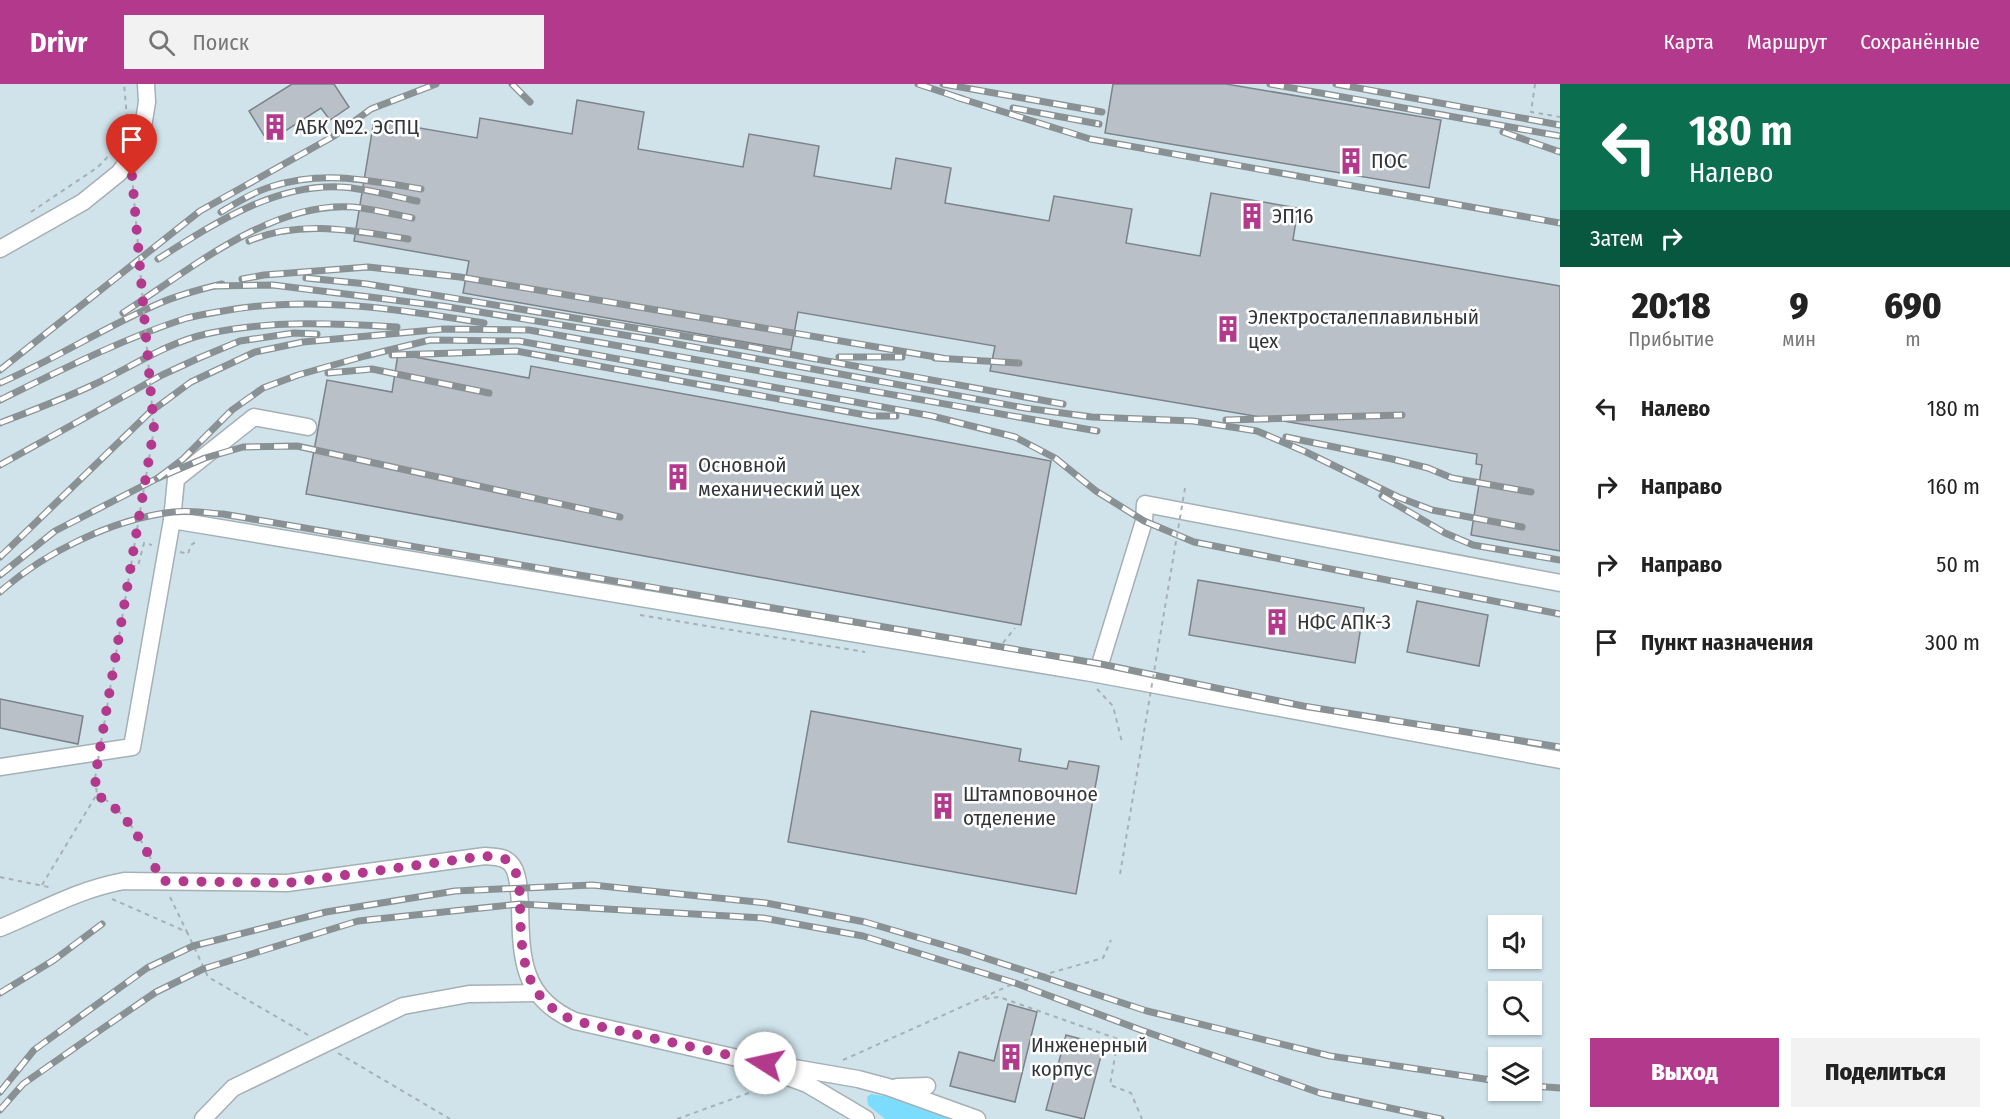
<!DOCTYPE html>
<html lang="ru">
<meta charset="utf-8">
<style>
:root{--surface:#fff;--page:#f2f2f2;--text:#222;--muted:#767676;--accent:#b3398c}
body{margin:0;font-family:"Fira Sans Condensed",sans-serif;background:var(--page);color:var(--text);height:100vh;display:flex;flex-direction:column;font-size:22px;white-space:nowrap}
*{box-sizing:border-box;margin:0}
p{font-size:20px;color:var(--muted)}
.icon{flex:none;width:33px;height:33px;fill:none;stroke:currentColor;stroke-width:2;stroke-linecap:round;stroke-linejoin:round}
.map{position:relative;flex:1;overflow:hidden}
.panel{display:flex;flex-direction:column;background:var(--surface);width:450px}
.panel>*{flex:none}
.guide{background:#0b6e4f;color:#fff;overflow:hidden}
.controls{position:absolute;left:1488px;top:831px;display:grid;gap:12px}
.controls a{display:grid;place-items:center;width:54px;height:54px;border-radius:0px;background:var(--surface);box-shadow:0 2px 4px #0004;font-size:30px}
.pin{position:absolute;display:grid;place-items:center;width:51px;height:51px;color:#fff;margin:-62px -26px;border-radius:50% 50% 50% 0;rotate:-45deg;box-shadow:0 0 6px #0007}
.pin .icon{rotate:45deg}
.me{position:absolute;width:66px;margin:-33px;rotate:280deg;stroke-linejoin:round;filter:drop-shadow(0 0 4px #0008)}
.turn{display:flex;align-items:center;gap:21px;height:126px;padding:0 30px;font-size:27px}
.turn .icon{width:78px;height:78px;stroke-width:2.5}
.turn b{display:block;font-size:42px;line-height:51px}
.then{display:flex;align-items:center;height:57px;padding:0 30px;background:#0003;gap:12px;font-size:22px}
.eta{display:flex;justify-content:space-evenly;align-items:center;height:102px;text-align:center}
.eta b{font-size:36px;font-weight:800;line-height:42px}
.cta{display:flex;gap:12px;margin-top:auto;padding:12px 30px}
.cta a{flex:1;height:69px;border-radius:0px;background:var(--accent);color:#fff;font-size:24px;font-weight:800;line-height:69px;text-align:center}
.cta a+a{background:var(--page);color:var(--text)}
ul{padding:0;list-style:none}
li{display:flex;align-items:center;gap:18px;height:78px;padding:0 30px}
li div{flex:1}
li b{display:block;font-size:22px}
li em{font-style:normal}
header{display:flex;align-items:center;gap:36px;box-sizing:border-box;height:84px;padding:0 30px;background:var(--accent);color:#fff}
header strong{font-size:28px}
nav{display:flex;gap:33px;margin-inline-start:auto;font-size:21px}
.search{width:420px;height:54px;background:var(--page);display:flex;align-items:center;gap:15px;box-sizing:border-box;padding:0 21px;border-radius:0px;color:var(--muted);font-size:22px}
main{display:flex;flex:1;min-height:0}
.map>svg:first-child{display:block}
.built{fill:#d0e3eb;fill-rule:evenodd}
.green{fill:#7bdcfe}
.building{fill:#b9c0c8;stroke:#7b8289;stroke-width:1.5}
.lines{fill:none;stroke-linecap:round;stroke-linejoin:round}
.minor-casing{stroke:#a5b0b4;stroke-width:19}
.path{stroke:#a7b0b4;stroke-width:2;stroke-dasharray:4.5 4.5;stroke-linecap:butt}
.minor{stroke:#fff;stroke-width:16}
.rail-casing{stroke:#8a9194;stroke-width:7}
.rail{stroke:#fff;stroke-width:4.5;stroke-dasharray:14;stroke-linecap:butt}
.path-bridge{stroke:#a7b0b4;stroke-width:2;stroke-dasharray:4.5 4.5;stroke-linecap:butt}
.route{stroke:#b3398c;stroke-width:10;stroke-dasharray:0 18}
.labels{text-anchor:middle;dominant-baseline:central;stroke-width:5;stroke-linejoin:round;paint-order:stroke}
.poi-label{font-size:21px;fill:#323638;stroke:#fff;text-anchor:start}
</style>
<header>
<strong>Drivr</strong>
<div class="search"><svg class="icon" aria-label="search" viewBox="0 0 24 24"><circle cx="10" cy="10" r="6"/><path d="M15 15l6 6"/></svg>Поиск</div>
<nav><a>Карта</a><a>Маршрут</a><a>Сохранённые</a></nav>
</header>
<main>
<div class="map">
<svg width="1560" height="1035" viewBox="0 0 1560 1035">
<rect width="100%" height="100%" fill="#e3eef3"/>
<path class="built" d="M0,0H1560V1035H0ZM1498,842H1532V874H1498ZM1498,908H1532V940H1498ZM1498,974H1532V1006H1498Z"/>
<polygon class="green" points="871,1010 909,1016 954,1035 885,1035 868,1021 867,1013"/>
<g class="building">
<polygon points="292,0 334,0 349,23 330,36 321,24 268,58 249,27"/>
<polygon points="1113,0 1226,0 1441,36 1429,104 1105,49"/>
<polygon points="577,16 644,28 638,65 743,83 749,50 819,62 814,92 891,105 896,74 951,84 945,119 1049,137 1054,112 1132,125 1126,159 1200,172 1211,109 1298,124 1293,156 1560,202 1560,467 1471,451 1482,381 1476,380 1477,370 990,287 995,262 798,228 791,266 463,209 469,177 354,157 374,36 477,54 480,34 572,50"/>
<polygon points="398,270 529,294 531,282 1051,377 1021,541 306,410 327,296 392,308"/>
<polygon points="1198,496 1364,524 1355,579 1189,551"/>
<polygon points="1417,517 1488,531 1479,582 1407,568"/>
<polygon points="0,615 83,632 78,660 0,644"/>
<polygon points="811,627 1021,665 1019,677 1067,685 1069,677 1099,682 1076,810 788,758"/>
<polygon points="1008,920 1037,928 1015,1018 950,1002 959,968 994,977"/>
<polygon points="1066,951 1104,961 1084,1035 1046,1026"/>
</g>
<g class="lines">
<defs>
<g id="minor">
<polyline points="0,165 83,118 119,89 140,61 147,18 146,0"/>
<polyline points="172,436 176,395 254,333 308,343"/>
<polyline points="1097,590 1144,437 1145,420 1560,499"/>
<polyline points="0,683 132,663 172,436 1097,590 1560,676"/>
<path d="M0,844C44,826 76,806 124,797L287,799L485,772C494,773 505,772 511,780C519,789 519,809 520,820C521,873 521,914 575,937L742,975L858,995L888,1003L977,1035"/>
<polyline points="777,989 807,1000 866,1035"/>
<polyline points="897,1003 927,1002"/>
<polyline points="203,1035 233,1004 403,922 469,910 536,909"/>
</g>
</defs>
<use href="#minor" class="minor-casing"/>
<g class="path">
<polyline points="1535,0 1531,28 1560,33"/>
<polyline points="31,128 98,83 121,59"/>
<polyline points="180,468 188,470 191,461 197,457"/>
<polyline points="131,482 138,482 144,459 152,461"/>
<polyline points="640,531 865,568"/>
<polyline points="1003,559 1015,544"/>
<polyline points="1097,605 1113,622 1122,658"/>
<path d="M97,710C125,727 140,753 154,781"/>
<polyline points="0,793 53,804"/>
<polyline points="42,801 97,710 95,694"/>
<polyline points="170,813 187,848"/>
<polyline points="112,815 187,848 208,893 308,951"/>
<polyline points="985,915 999,913 1118,955 1110,1001 1131,1009 1142,1035"/>
<polyline points="338,969 450,1035"/>
<polyline points="843,976 1015,899 1103,874 1111,856"/>
<polyline points="677,1035 760,1005"/>
</g>
<use href="#minor" class="minor"/>
<defs>
<g id="rail">
<polyline points="512,0 530,18"/>
<polyline points="918,0 963,15"/>
<polyline points="943,0 1102,28"/>
<polyline points="1270,0 1560,52"/>
<polyline points="1336,0 1560,41"/>
<polyline points="956,13 1090,55 1560,139"/>
<polyline points="1013,24 1099,40"/>
<polyline points="1503,48 1560,68"/>
<path d="M221,128C236,119 253,108 270,103C323,86 368,96 421,105"/>
<path d="M249,157C300,135 356,147 408,155"/>
<path d="M158,175C212,141 273,100 340,103C365,104 392,112 417,117"/>
<polyline points="306,194 367,200 745,262 1063,320"/>
<polyline points="242,195 264,191 368,183 460,193 942,274"/>
<polyline points="215,202 273,201 442,222 655,256 1025,324 1092,333 1193,337 1257,347 1306,368 1398,413 1432,426 1522,443"/>
<path d="M123,229C188,187 271,117 353,123C373,125 393,130 412,134"/>
<polyline points="392,271 516,267 871,332 896,332"/>
<polyline points="839,273 902,273"/>
<polyline points="935,274 1019,279"/>
<polyline points="0,286 200,127 334,52 371,25 436,0"/>
<polyline points="328,289 372,285 489,309"/>
<path d="M0,299C55,275 105,243 160,219C179,211 201,205 222,200"/>
<path d="M0,316C61,286 122,255 187,234C199,231 211,229 223,227C310,211 398,225 484,239"/>
<polyline points="1226,336 1402,331"/>
<path d="M0,339C31,327 63,315 93,301C130,284 166,259 206,250C269,236 333,239 397,243"/>
<polyline points="1286,353 1392,375 1428,384 1452,394 1531,408"/>
<polyline points="0,381 162,291 199,274 240,257 294,249 317,250"/>
<polyline points="158,394 183,375 232,326 263,304 298,291 365,272 430,256 519,257 932,332 1015,353 1055,374 1096,407 1144,437 1194,458 1560,530"/>
<polyline points="1382,412 1445,449 1473,461 1560,476"/>
<polyline points="0,473 149,329 191,298 255,268 303,258 444,245 529,246 1097,347"/>
<polyline points="0,491 55,447 158,394 205,374 243,363 297,362 620,433"/>
<path d="M0,508C45,468 113,435 173,428C189,426 207,429 223,430L1101,580L1303,622L1560,663"/>
<polyline points="0,909 54,876 102,840"/>
<polyline points="1532,1002 1560,1004"/>
<polyline points="0,1008 34,966 147,884 193,862 326,828 455,807 592,801 766,819 865,838 964,867 1147,927 1330,972 1498,997"/>
<polyline points="0,1026 23,1000 96,949 156,908 203,885 358,837 520,820 763,834 863,852 1015,899 1141,946 1320,1009 1441,1035"/>
</g>
</defs>
<use href="#rail" class="rail-casing"/>
<use href="#rail" class="rail"/>
<g class="path-bridge">
<polyline points="95,694 154,345 124,0"/>
<polyline points="1120,790 1185,404"/>
</g>
</g>
<g class="lines">
<path class="route" d="M132,92L154,345L95,694L97,711C130,730 145,764 162,797L287,799L485,772C494,773 505,772 511,780C519,790 520,808 520,820C521,871 522,915 575,937L765,979"/>
</g>
<defs>
<symbol id="building-bare" viewBox="-9 -9 18 18"><path d="M-4-6H4V6H1V3H-1V6H-4ZM-2.5-4.3h1.7v1.8h-1.7ZM.8-4.3h1.7v1.8H.8ZM-2.5-1h1.7V.8h-1.7ZM.8-1h1.7V.8H.8Z" fill="#b3398c" stroke="#fff" stroke-width="2.5" paint-order="stroke"/></symbol>
</defs>
<g fill-rule="evenodd">
<use href="#building-bare" x="256" y="24" width="38" height="38"/>
<use href="#building-bare" x="1332" y="58" width="38" height="38"/>
<use href="#building-bare" x="1233" y="113" width="38" height="38"/>
<use href="#building-bare" x="1209" y="226" width="38" height="38"/>
<use href="#building-bare" x="659" y="374" width="38" height="38"/>
<use href="#building-bare" x="1258" y="519" width="38" height="38"/>
<use href="#building-bare" x="924" y="703" width="38" height="38"/>
<use href="#building-bare" x="992" y="954" width="38" height="38"/>
</g>
<g class="labels">
<g class="poi-label">
<text x="295" y="43">АБК №2. ЭСПЦ</text>
<text x="1371" y="77">ПОС</text>
<text x="1272" y="132">ЭП16</text>
<text x="1248" y="233">Электросталеплавильный<tspan x="1248" dy="24">цех</tspan></text>
<text x="698" y="381">Основной<tspan x="698" dy="24">механический цех</tspan></text>
<text x="1297" y="538">НФС АПК-3</text>
<text x="963" y="710">Штамповочное<tspan x="963" dy="24">отделение</tspan></text>
<text x="1031" y="961">Инженерный<tspan x="1031" dy="24">корпус</tspan></text>
</g>
</g>
</svg>
<div class="controls">
<a><svg class="icon" aria-label="sound" viewBox="0 0 24 24"><path d="M4 9h4l5-4v14l-5-4H4zM17 9q2 3 0 6"/></svg></a>
<a><svg class="icon" aria-label="search" viewBox="0 0 24 24"><circle cx="10" cy="10" r="6"/><path d="M15 15l6 6"/></svg></a>
<a><svg class="icon" aria-label="layers" viewBox="0 0 24 24"><path d="M12 4l9 5-9 5-9-5zM3 14l9 5 9-5"/></svg></a>
</div>
<div class="pin" style="left:132px;top:92px;background:#d93025"><svg class="icon" aria-label="arrive" viewBox="0 0 24 24"><path d="M6 21V4h12l-3 4 3 4H6"/></svg></div>
<svg class="me" style="left:765px;top:979px" viewBox="-20 -20 40 40"><circle r="19" fill="#fff"/><path d="M0-13L10 11 0 6-10 11z" fill="#b3398c"/></svg>
</div>
<section class="panel">
<div class="guide">
<div class="turn"><svg class="icon" aria-label="left" viewBox="0 0 24 24"><path d="M17 20v-9H6M10 6l-5 5 5 5"/></svg><div><b>180 m</b>Налево</div></div>
<div class="then">Затем<svg class="icon" aria-label="right" viewBox="0 0 24 24"><path d="M7 20v-9h11M14 6l5 5-5 5"/></svg></div>
</div>
<div class="eta">
<div><b>20:18</b><p>Прибытие</p></div>
<div><b>9</b><p>мин</p></div>
<div><b>690</b><p>m</p></div>
</div>
<ul>
<li><svg class="icon" aria-label="left" viewBox="0 0 24 24"><path d="M17 20v-9H6M10 6l-5 5 5 5"/></svg><div><b>Налево</b></div><em>180 m</em></li>
<li><svg class="icon" aria-label="right" viewBox="0 0 24 24"><path d="M7 20v-9h11M14 6l5 5-5 5"/></svg><div><b>Направо</b></div><em>160 m</em></li>
<li><svg class="icon" aria-label="right" viewBox="0 0 24 24"><path d="M7 20v-9h11M14 6l5 5-5 5"/></svg><div><b>Направо</b></div><em>50 m</em></li>
<li><svg class="icon" aria-label="arrive" viewBox="0 0 24 24"><path d="M6 21V4h12l-3 4 3 4H6"/></svg><div><b>Пункт назначения</b></div><em>300 m</em></li>
</ul>
<div class="cta"><a>Выход</a><a>Поделиться</a></div>
</section>
</main>
